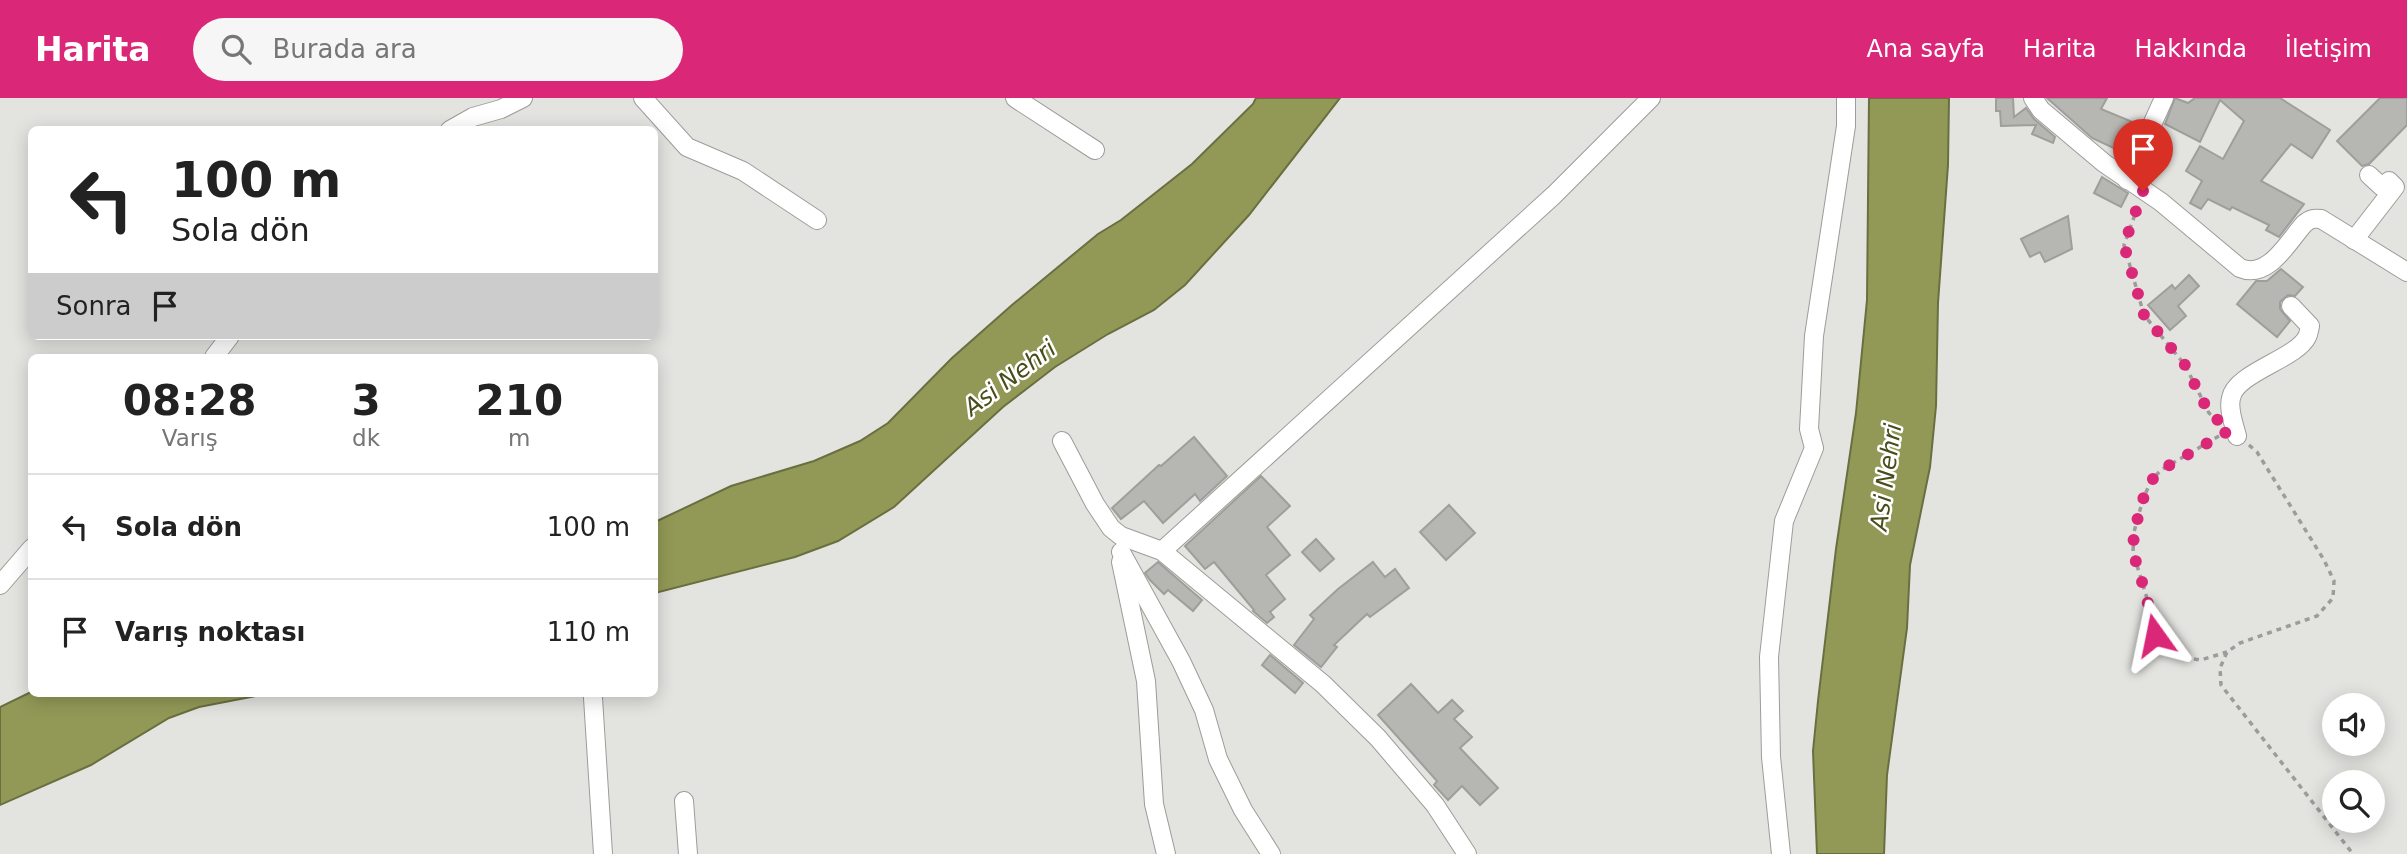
<!DOCTYPE html>
<html lang="tr">
<meta charset="utf-8">
<style>
:root{--surface:#fff;--page:#f6f6f6;--text:#222;--muted:#767676;--line:#e0e0e0;--accent:#db2777}
body{margin:0;font-family:"DejaVu Sans",sans-serif;background:var(--page);color:var(--text);height:100vh;display:flex;flex-direction:column;font-size:26px;white-space:nowrap}
*{box-sizing:border-box;margin:0}
p{font-size:23px;color:var(--muted)}
.icon{flex:none;width:38px;height:38px;fill:none;stroke:currentColor;stroke-width:2;stroke-linecap:round;stroke-linejoin:round}
.map{position:relative;flex:1;overflow:hidden}
.drawer{position:absolute;left:28px;top:256px;width:630px;height:343px;display:flex;flex-direction:column;background:var(--surface);border-radius:10px;box-shadow:0 4px 18px #0003}
.drawer>*{flex:none}
.guide{position:absolute;left:28px;top:28px;width:630px;height:214px;border-radius:10px;box-shadow:0 4px 18px #0003;background:#fff;color:var(--text);overflow:hidden}
.controls{position:absolute;left:2322px;top:595px;display:grid;gap:14px}
.controls a{display:grid;place-items:center;width:63px;height:63px;border-radius:50%;background:var(--surface);box-shadow:0 4px 18px #0003;font-size:35px}
.pin{position:absolute;display:grid;place-items:center;width:60px;height:60px;color:#fff;margin:-72px -30px;border-radius:50% 50% 50% 0;rotate:-45deg;box-shadow:0 0 7px #0007}
.pin .icon{rotate:45deg}
.me{position:absolute;width:77px;margin:-38px;rotate:348deg;stroke-linejoin:round;filter:drop-shadow(0 0 5px #0008)}
.turn{display:flex;align-items:center;gap:24px;height:147px;padding:0 28px;font-size:32px}
.turn .icon{width:91px;height:91px;stroke-width:2.5}
.turn b{display:block;font-size:49px;line-height:60px}
.then{display:flex;align-items:center;height:66px;padding:0 28px;background:#0003;gap:14px;font-size:26px}
.eta{display:flex;justify-content:space-evenly;align-items:center;height:119px;text-align:center}
.eta b{font-size:42px;font-weight:700;line-height:49px}
ul{padding:0;list-style:none}
li{display:flex;align-items:center;gap:21px;height:105px;padding:0 28px;border-top:2px solid var(--line)}
li div{flex:1}
li b{display:block;font-size:26px}
li em{font-style:normal}
header{display:flex;align-items:center;gap:42px;box-sizing:border-box;height:98px;padding:0 35px;background:var(--accent);color:#fff}
header strong{font-size:33px}
nav{display:flex;gap:38px;margin-inline-start:auto;font-size:24px}
.search{width:490px;height:63px;background:var(--page);display:flex;align-items:center;gap:18px;box-sizing:border-box;padding:0 24px;border-radius:38px;color:var(--muted);font-size:26px}
.map>svg:first-child{display:block}
.water{fill:#929957;stroke:#6a6f40;stroke-width:2}
.building{fill:#b6b6b2;stroke:#9e9e9a;stroke-width:2}
.lines{fill:none;stroke-linecap:round;stroke-linejoin:round}
.minor-casing{stroke:#9c9d99;stroke-width:20}
.path{stroke:#9c9d9a;stroke-width:3.5;stroke-dasharray:5 5;stroke-linecap:butt}
.minor{stroke:#fff;stroke-width:18}
.route{stroke:#db2777;stroke-width:12;stroke-dasharray:0 21.6}
.labels{text-anchor:middle;dominant-baseline:central;stroke-width:5;stroke-linejoin:round;paint-order:stroke}
.water-label{font-size:24px;font-style:italic;fill:#484d1a;stroke:#fff}
</style>
<header>
<strong>Harita</strong>
<div class="search"><svg class="icon" aria-label="search" viewBox="0 0 24 24"><circle cx="10" cy="10" r="6"/><path d="M15 15l6 6"/></svg>Burada ara</div>
<nav><a>Ana sayfa</a><a>Harita</a><a>Hakkında</a><a>İletişim</a></nav>
</header>
<div class="map">
<svg width="2407" height="756" viewBox="0 0 2407 756">
<rect width="100%" height="100%" fill="#e3e4e0"/>
<g class="water">
<polygon points="1256,0 1340,0 1249,117 1185,187 1154,212 1108,236 1055,269 1003,309 894,409 838,443 795,459 655,495 655,424 731,388 814,363 860,343 888,325 952,260 1012,207 1098,136 1121,122 1192,66 1253,6"/>
<polygon points="1869,0 1949,0 1948,67 1938,205 1936,308 1930,369 1910,467 1907,530 1887,677 1884,756 1817,756 1813,653 1818,603 1836,451 1856,315 1867,202"/>
<polygon points="31,594 32,595 271,595 199,609 169,620 91,667 0,707 0,609"/>
</g>
<g class="building">
<polygon points="1996,0 2013,0 2014,19 2026,10 2034,21 2055,39 2053,45 2032,36 2036,27 2001,28 2000,13 1996,13"/>
<polygon points="2047,0 2107,0 2101,11 2135,25 2122,54 2092,40"/>
<polygon points="2175,0 2188,5 2195,0 2280,0 2330,32 2312,60 2291,46 2261,83 2304,106 2279,139 2266,132 2269,127 2232,109 2230,112 2208,101 2201,111 2190,105 2202,83 2186,73 2200,48 2223,61 2244,23 2220,2 2200,44 2165,26"/>
<polygon points="2380,0 2407,0 2407,27 2369,66 2362,68 2337,43"/>
<polygon points="2102,79 2128,95 2121,109 2094,95"/>
<polygon points="2068,118 2072,151 2045,164 2040,154 2030,159 2021,141"/>
<polygon points="2281,171 2303,189 2295,198 2288,197 2280,204 2280,211 2290,223 2277,239 2237,206 2256,183 2267,183"/>
<polygon points="2189,177 2199,188 2178,208 2186,218 2170,232 2148,207 2172,187 2175,191"/>
<polygon points="1194,339 1227,378 1200,403 1195,396 1163,425 1144,403 1121,421 1112,410 1159,367 1161,368"/>
<polygon points="1261,378 1290,408 1267,429 1290,457 1266,477 1285,501 1270,514 1274,519 1267,525 1253,513 1254,512 1214,464 1205,471 1185,448"/>
<polygon points="1449,407 1475,435 1446,462 1420,434"/>
<polygon points="1316,441 1334,461 1320,473 1302,454"/>
<polygon points="1158,464 1202,502 1193,513 1168,492 1164,496 1150,482 1145,475"/>
<polygon points="1373,464 1385,479 1395,471 1409,490 1370,519 1367,516 1334,547 1337,549 1321,569 1294,547 1314,521 1310,517 1338,491"/>
<polygon points="1270,557 1303,585 1295,595 1262,567"/>
<polygon points="1411,586 1438,615 1452,602 1463,613 1454,621 1472,639 1460,650 1498,690 1480,707 1462,688 1448,702 1434,687 1437,683 1378,617"/>
</g>
<g class="lines">
<defs>
<g id="minor">
<polyline points="643,0 687,49 743,73 817,122"/>
<polyline points="1015,0 1095,52"/>
<path d="M2033,0L2041,12L2104,65L2161,104L2240,170C2268,182 2288,144 2304,126C2310,121 2313,120 2321,121L2407,174"/>
<polyline points="450,32 473,19 501,11 523,0"/>
<polyline points="2127,82 2164,0"/>
<polyline points="2354,142 2395,89 2389,83 2382,89 2369,77"/>
<polyline points="214,259 230,238"/>
<path d="M2237,338C2234,326 2228,312 2231,300C2235,275 2296,261 2307,239C2309,235 2309,232 2310,228L2291,208"/>
<polyline points="1062,343 1095,406 1111,430 1121,438 1162,453 1323,586 1378,640 1435,707 1467,756"/>
<polyline points="1162,453 1554,97 1651,0"/>
<polyline points="1121,454 1181,563 1204,612 1218,661 1243,712 1271,756"/>
<polyline points="1121,464 1146,583 1154,706 1166,756"/>
<polyline points="0,487 32,450"/>
<polyline points="593,600 603,756"/>
<polyline points="684,703 688,756"/>
<polyline points="1781,756 1771,659 1769,559 1784,423 1814,350 1809,331 1814,238 1846,28 1846,0"/>
</g>
</defs>
<use href="#minor" class="minor-casing"/>
<g class="path">
<polyline points="2138,108 2124,147 2144,217 2185,267 2209,315 2215,320"/>
<polyline points="2219,338 2161,372 2151,383 2143,401 2134,434 2133,454 2146,497 2155,537 2171,555 2179,559 2201,562 2227,554"/>
<polyline points="2249,347 2257,354 2324,462 2334,483 2333,500 2317,518 2240,545 2227,554 2220,570 2221,587 2353,756"/>
</g>
<use href="#minor" class="minor"/>
</g>
<g class="lines">
<polyline class="route" points="2143,93 2124,147 2144,217 2185,267 2209,315 2230,332 2161,372 2151,383 2143,401 2134,434 2133,454 2146,497 2155,537"/>
</g>
<g class="labels">
<g class="water-label">
<text transform="translate(1010 280) rotate(-37)">Asi Nehri</text>
<text transform="translate(1886 379) rotate(-82)">Asi Nehri</text>
</g>
</g>
</svg>
<div class="controls">
<a><svg class="icon" aria-label="sound" viewBox="0 0 24 24"><path d="M4 9h4l5-4v14l-5-4H4zM17 9q2 3 0 6"/></svg></a>
<a><svg class="icon" aria-label="search" viewBox="0 0 24 24"><circle cx="10" cy="10" r="6"/><path d="M15 15l6 6"/></svg></a>
</div>
<div class="pin" style="left:2143px;top:93px;background:#d93025"><svg class="icon" aria-label="arrive" viewBox="0 0 24 24"><path d="M6 21V4h12l-3 4 3 4H6"/></svg></div>
<svg class="me" style="left:2155px;top:537px" viewBox="-20 -20 40 40"><path d="M0-17L14 15 0 8-14 15z" fill="#db2777" stroke="#fff" stroke-width="4"/></svg>
<div class="guide">
<div class="turn"><svg class="icon" aria-label="left" viewBox="0 0 24 24"><path d="M17 20v-9H6M10 6l-5 5 5 5"/></svg><div><b>100 m</b>Sola dön</div></div>
<div class="then">Sonra<svg class="icon" aria-label="arrive" viewBox="0 0 24 24"><path d="M6 21V4h12l-3 4 3 4H6"/></svg></div>
</div>
<section class="drawer">
<div class="eta">
<div><b>08:28</b><p>Varış</p></div>
<div><b>3</b><p>dk</p></div>
<div><b>210</b><p>m</p></div>
</div>
<ul>
<li><svg class="icon" aria-label="left" viewBox="0 0 24 24"><path d="M17 20v-9H6M10 6l-5 5 5 5"/></svg><div><b>Sola dön</b></div><em>100 m</em></li>
<li><svg class="icon" aria-label="arrive" viewBox="0 0 24 24"><path d="M6 21V4h12l-3 4 3 4H6"/></svg><div><b>Varış noktası</b></div><em>110 m</em></li>
</ul>
</section>
</div>
